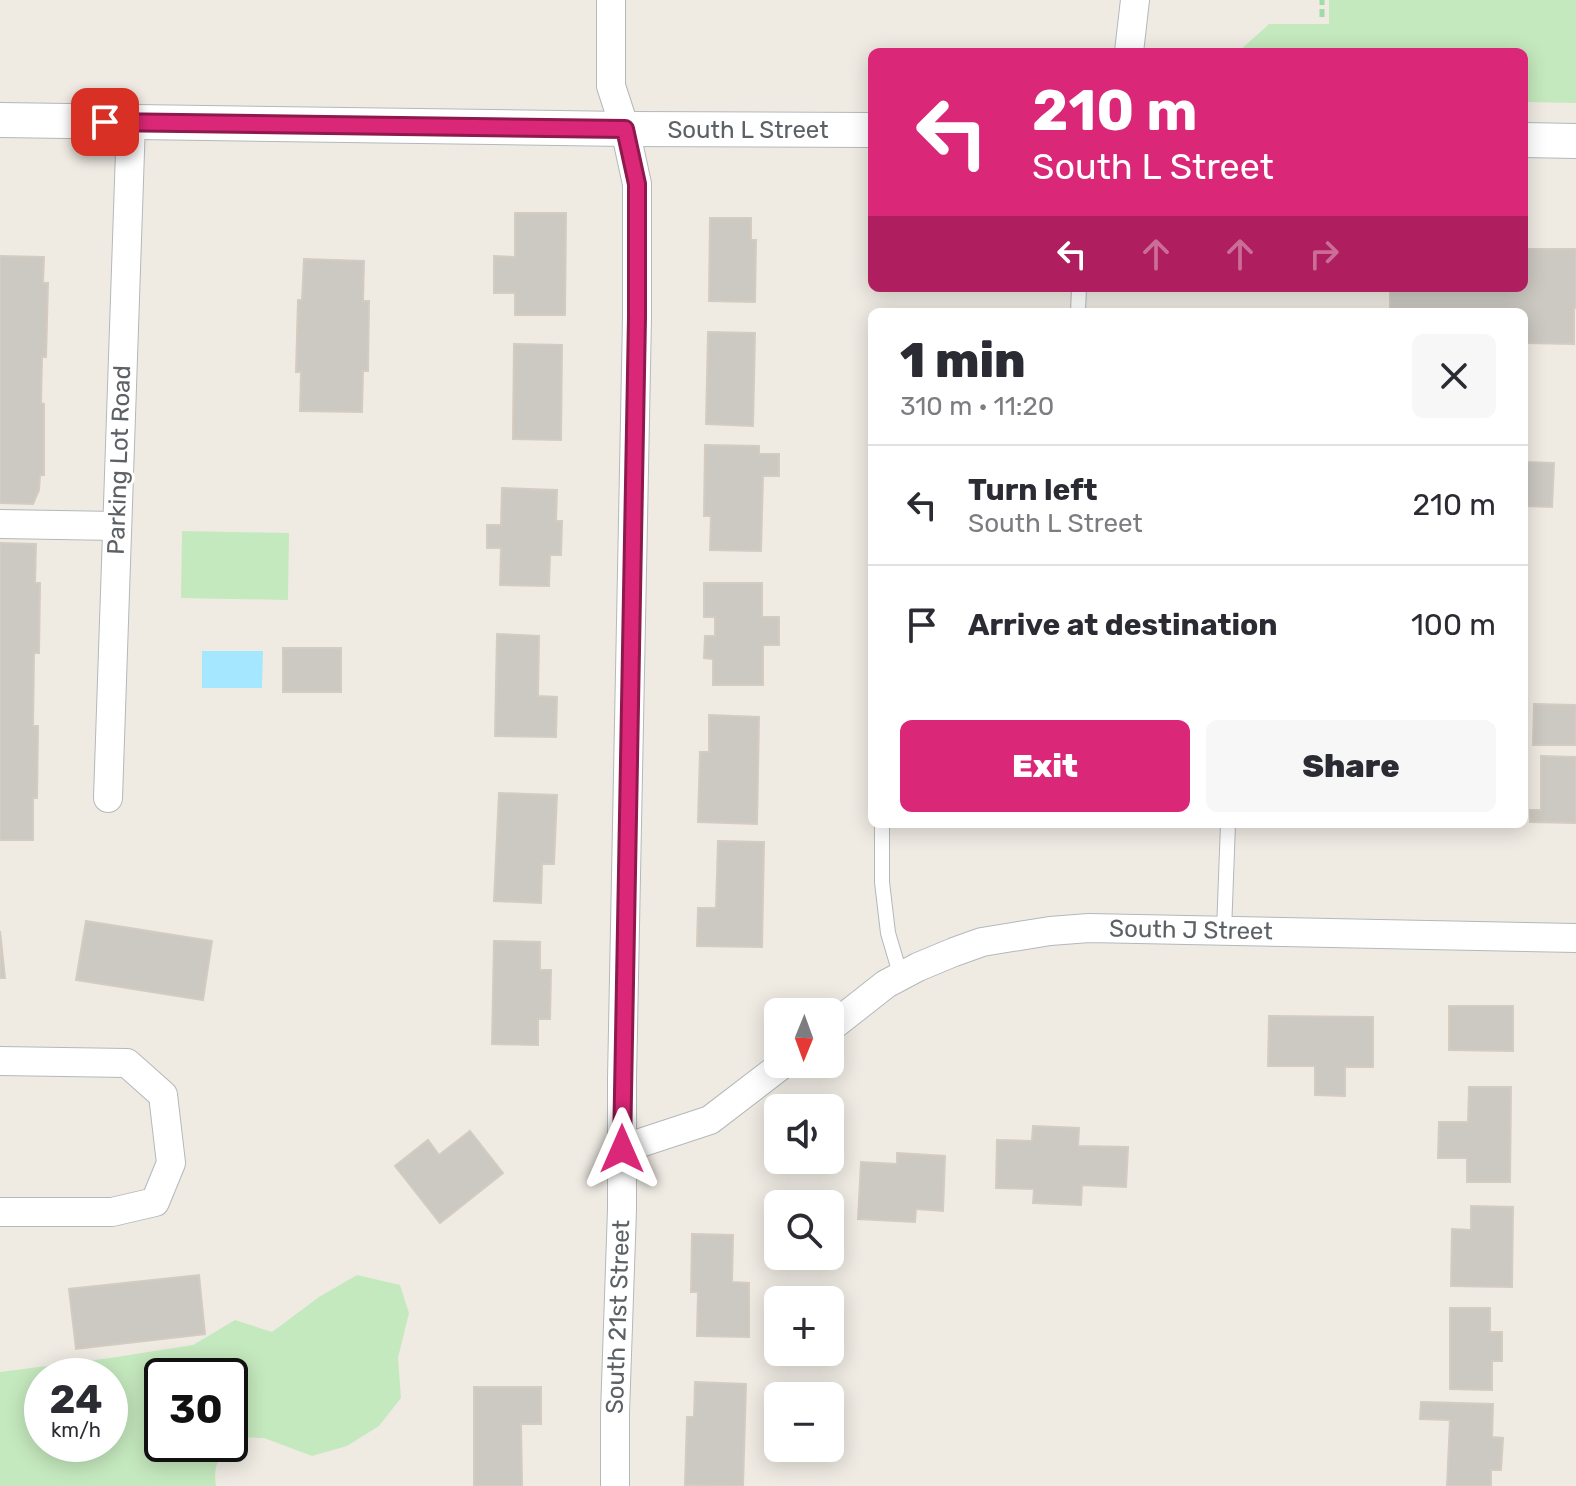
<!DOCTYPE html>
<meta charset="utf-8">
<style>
:root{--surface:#fff;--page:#f7f7f7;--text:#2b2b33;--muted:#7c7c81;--line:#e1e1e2;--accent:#db2777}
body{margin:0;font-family:Rubik,sans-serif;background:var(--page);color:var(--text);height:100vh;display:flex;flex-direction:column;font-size:30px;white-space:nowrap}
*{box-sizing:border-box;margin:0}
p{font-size:26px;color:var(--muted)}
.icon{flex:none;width:44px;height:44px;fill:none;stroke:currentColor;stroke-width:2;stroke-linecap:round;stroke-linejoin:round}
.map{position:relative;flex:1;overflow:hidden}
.panel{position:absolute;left:868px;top:308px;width:660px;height:520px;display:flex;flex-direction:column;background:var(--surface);border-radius:12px;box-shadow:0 4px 20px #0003}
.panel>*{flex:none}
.hud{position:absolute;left:868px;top:48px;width:660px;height:244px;border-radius:12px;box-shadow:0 4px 20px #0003;background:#db2777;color:#fff;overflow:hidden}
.needle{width:52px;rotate:181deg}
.tools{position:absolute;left:764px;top:998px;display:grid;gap:16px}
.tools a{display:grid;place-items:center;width:80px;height:80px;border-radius:12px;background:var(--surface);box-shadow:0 4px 20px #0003;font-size:40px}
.speed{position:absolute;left:24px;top:1358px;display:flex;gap:16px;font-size:40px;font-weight:700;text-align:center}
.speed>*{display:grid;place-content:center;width:104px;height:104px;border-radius:50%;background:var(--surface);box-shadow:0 4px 20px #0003;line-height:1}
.speed small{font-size:20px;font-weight:400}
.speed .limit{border:4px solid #111;border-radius:12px;background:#fff;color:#111}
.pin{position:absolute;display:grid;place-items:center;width:68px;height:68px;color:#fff;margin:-34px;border-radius:16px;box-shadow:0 4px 12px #0006}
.me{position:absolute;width:88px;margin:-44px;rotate:0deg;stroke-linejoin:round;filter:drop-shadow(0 0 6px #0008)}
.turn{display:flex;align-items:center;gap:28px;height:168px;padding:0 32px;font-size:36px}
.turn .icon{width:104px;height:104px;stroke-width:2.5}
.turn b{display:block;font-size:56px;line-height:68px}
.lanes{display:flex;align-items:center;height:76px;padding:0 32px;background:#0003;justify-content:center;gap:40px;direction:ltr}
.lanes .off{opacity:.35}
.round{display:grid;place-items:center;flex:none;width:84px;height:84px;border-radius:12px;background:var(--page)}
.summary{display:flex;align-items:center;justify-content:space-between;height:136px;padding:0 32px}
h1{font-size:48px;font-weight:800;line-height:60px}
.button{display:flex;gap:16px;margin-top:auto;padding:16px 32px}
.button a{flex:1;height:92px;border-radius:12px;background:var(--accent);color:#fff;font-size:32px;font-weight:800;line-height:92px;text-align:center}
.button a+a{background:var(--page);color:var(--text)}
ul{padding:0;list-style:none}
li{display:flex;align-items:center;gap:24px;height:120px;padding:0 32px;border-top:2px solid var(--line)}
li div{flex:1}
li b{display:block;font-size:30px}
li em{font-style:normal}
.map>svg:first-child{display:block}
.green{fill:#c5e9be;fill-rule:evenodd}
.water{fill:#a4e7ff}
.building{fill:#ccc8c2;stroke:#d4cbc1;stroke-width:2}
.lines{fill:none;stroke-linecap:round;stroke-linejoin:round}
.service-casing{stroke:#b4b8bb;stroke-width:16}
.minor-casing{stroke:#b4b8bb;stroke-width:30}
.tertiary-casing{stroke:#b4b8bb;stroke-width:36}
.path{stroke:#a0dca5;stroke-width:5;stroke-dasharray:8 4;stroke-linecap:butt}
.service{stroke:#fff;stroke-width:14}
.minor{stroke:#fff;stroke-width:28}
.tertiary{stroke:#fff;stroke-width:34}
.route-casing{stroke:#8e194d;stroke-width:20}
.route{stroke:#db2777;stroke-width:14}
.labels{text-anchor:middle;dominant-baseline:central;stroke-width:6;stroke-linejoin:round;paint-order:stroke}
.street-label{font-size:24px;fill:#5b6165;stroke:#fff}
</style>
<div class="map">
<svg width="1576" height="1486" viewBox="0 0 1576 1486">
<rect width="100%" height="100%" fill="#efebe3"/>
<g class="green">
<polygon points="1329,0 1576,0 1576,103 1524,102 1524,52 1238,52 1269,24 1329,24"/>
<polygon points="182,531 289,533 288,600 181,598"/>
<path d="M357,1275L400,1285L409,1313L398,1358L401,1398L379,1426L347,1446L312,1456L264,1438L235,1437L230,1443V1376H162V1444H229C218,1459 213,1467 216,1486H0V1372L110,1358L193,1345L235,1320L272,1332L319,1297ZM42,1376H110V1444H42Z"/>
</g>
<polygon class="water" points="202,651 263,651 262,688 202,688"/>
<g class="building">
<polygon points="515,213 566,213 565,315 515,315 515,293 494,293 494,256 515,257"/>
<polygon points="710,218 751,218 751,240 756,240 755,302 709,301"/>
<polygon points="1524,249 1576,249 1576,308 1574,308 1574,344 1524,343 1524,312 1390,312 1390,288 1524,288"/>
<polygon points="0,256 44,257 43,283 48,283 46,357 42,357 41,403 44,404 44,475 40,475 39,490 33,504 0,503"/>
<polygon points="304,259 364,261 363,301 369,301 368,371 363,371 362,412 300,411 301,372 296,372 298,300 302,300"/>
<polygon points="708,332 755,333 753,426 706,424"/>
<polygon points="514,344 562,345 561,440 513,439"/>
<polygon points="705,445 759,446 759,454 779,454 779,476 763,476 761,551 710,550 711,516 704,516"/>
<polygon points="1524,462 1554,463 1552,507 1524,506"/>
<polygon points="502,488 557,490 556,521 562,521 561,555 550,555 549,586 500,585 501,548 487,548 487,525 501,525"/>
<polygon points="0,543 36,544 35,583 40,583 39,653 34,653 33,726 38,726 37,798 33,798 33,840 0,840"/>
<polygon points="704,583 762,583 762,617 779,617 779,645 763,645 763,685 713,685 713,659 704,658 705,636 715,636 715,617 704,617"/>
<polygon points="497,634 539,636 538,696 557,697 556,737 495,736"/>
<rect x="283" y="648" width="58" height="44"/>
<polygon points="1534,704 1576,705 1575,745 1533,745"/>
<polygon points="709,715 759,717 757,824 698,822 700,752 709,752"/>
<polygon points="1541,756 1576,757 1576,823 1530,822 1530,810 1541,810"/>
<polygon points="499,793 557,795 554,864 542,864 541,903 494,901"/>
<polygon points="718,841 764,842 762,947 697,946 698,908 716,908"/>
<polygon points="86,921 212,941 203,1000 76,980"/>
<polygon points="0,931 5,978 0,978"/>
<polygon points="494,941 540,942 540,970 551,970 550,1019 538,1019 538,1045 492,1044"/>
<polygon points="1449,1006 1513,1006 1513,1051 1449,1050"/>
<polygon points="1269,1016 1373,1017 1373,1067 1345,1067 1345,1096 1315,1095 1315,1066 1268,1066"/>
<polygon points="1469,1087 1511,1087 1510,1182 1467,1182 1467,1158 1438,1158 1439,1122 1468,1122"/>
<polygon points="1033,1126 1079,1128 1078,1146 1128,1147 1126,1187 1082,1185 1081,1205 1033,1203 1034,1189 996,1188 997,1140 1032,1141"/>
<polygon points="470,1131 503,1173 440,1223 395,1166 428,1140 439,1155"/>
<polygon points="897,1153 945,1156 943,1211 916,1209 915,1222 858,1219 861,1162 897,1164"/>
<polygon points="1471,1206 1513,1207 1512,1287 1451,1286 1452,1229 1471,1230"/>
<polygon points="692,1234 733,1235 732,1282 749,1283 749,1337 697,1336 698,1292 691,1292"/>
<polygon points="199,1275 205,1334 76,1349 69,1289"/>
<polygon points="1450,1308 1490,1308 1490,1332 1502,1332 1502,1361 1492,1361 1492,1390 1450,1389"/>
<polygon points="695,1382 746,1384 743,1486 685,1485 687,1417 694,1417"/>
<polygon points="474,1387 541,1387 541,1424 521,1424 522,1486 474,1486"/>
<polygon points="1421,1402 1493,1404 1492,1437 1503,1438 1501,1470 1491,1470 1491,1486 1447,1486 1450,1420 1420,1419"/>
</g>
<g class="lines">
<defs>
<g id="service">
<polyline points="1078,312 1079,288"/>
<polyline points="882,824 882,882 888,933 901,977"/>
<polyline points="1224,931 1228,824"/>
</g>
<g id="minor">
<polyline points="611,0 611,86 625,129 637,184 637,317 622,1079 622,1209 615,1413 615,1486"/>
<polyline points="1129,52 1135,0"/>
<polyline points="0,524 117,526"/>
<polyline points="108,798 131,122"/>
<polyline points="830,1028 886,984 918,967 954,952 982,942 1050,931 1089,928 1576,938"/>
<polyline points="0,1061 127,1063 163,1095 171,1163 155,1202 112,1212 0,1212"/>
<polyline points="622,1149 710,1120 783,1064"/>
</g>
<g id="tertiary">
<polyline points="0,120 625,129 872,130"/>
<polyline points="1524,140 1576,141"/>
</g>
</defs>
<use href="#service" class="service-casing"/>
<use href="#minor" class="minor-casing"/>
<use href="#tertiary" class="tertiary-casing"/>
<polyline class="path" points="1322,17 1322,0"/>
<use href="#service" class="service"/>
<use href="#minor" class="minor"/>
<use href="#tertiary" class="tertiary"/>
</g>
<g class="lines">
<defs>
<polyline id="route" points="105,122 625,129 637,184 637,317 622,1149"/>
</defs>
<use href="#route" class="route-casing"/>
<use href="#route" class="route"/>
</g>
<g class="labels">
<g class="street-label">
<text x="748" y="130">South L Street</text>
<text transform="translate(119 460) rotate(-88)">Parking Lot Road</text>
<text transform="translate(1191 930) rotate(1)">South J Street</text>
<text transform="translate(618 1317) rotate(-88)">South 21st Street</text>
</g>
</g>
</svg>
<div class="tools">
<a><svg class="needle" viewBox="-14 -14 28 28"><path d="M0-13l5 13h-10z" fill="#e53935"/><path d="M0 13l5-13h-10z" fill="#7c7c81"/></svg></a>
<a><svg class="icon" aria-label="sound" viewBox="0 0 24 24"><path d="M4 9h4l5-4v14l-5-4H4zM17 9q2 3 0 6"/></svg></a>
<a><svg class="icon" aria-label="search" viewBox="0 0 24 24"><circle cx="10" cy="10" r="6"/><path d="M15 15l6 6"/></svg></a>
<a>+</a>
<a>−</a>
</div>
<div class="speed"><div>24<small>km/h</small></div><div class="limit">30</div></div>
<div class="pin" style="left:105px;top:122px;background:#d93025"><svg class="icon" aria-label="arrive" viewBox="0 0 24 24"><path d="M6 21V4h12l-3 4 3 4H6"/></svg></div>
<svg class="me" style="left:622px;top:1149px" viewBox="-20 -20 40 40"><path d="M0-17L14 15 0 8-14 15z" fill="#db2777" stroke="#fff" stroke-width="4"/></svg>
<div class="hud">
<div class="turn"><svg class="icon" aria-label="left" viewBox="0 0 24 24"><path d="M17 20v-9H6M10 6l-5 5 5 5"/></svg><div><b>210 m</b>South L Street</div></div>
<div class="lanes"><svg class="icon" aria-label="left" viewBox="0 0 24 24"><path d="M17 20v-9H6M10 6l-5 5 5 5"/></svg><svg class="icon off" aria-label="ahead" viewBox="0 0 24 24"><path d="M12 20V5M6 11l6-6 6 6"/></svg><svg class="icon off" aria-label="ahead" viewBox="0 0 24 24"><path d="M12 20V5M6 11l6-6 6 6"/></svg><svg class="icon off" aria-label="right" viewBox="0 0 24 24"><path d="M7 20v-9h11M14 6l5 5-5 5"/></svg></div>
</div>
<section class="panel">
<div class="summary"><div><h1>1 min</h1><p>310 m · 11:20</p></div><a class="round"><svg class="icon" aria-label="close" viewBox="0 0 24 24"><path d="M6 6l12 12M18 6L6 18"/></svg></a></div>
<ul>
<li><svg class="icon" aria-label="left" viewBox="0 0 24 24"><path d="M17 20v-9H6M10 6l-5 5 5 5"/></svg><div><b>Turn left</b><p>South L Street</p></div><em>210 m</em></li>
<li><svg class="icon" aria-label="arrive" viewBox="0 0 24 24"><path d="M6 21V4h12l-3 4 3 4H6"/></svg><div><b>Arrive at destination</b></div><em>100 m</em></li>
</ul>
<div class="button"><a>Exit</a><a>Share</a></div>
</section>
</div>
